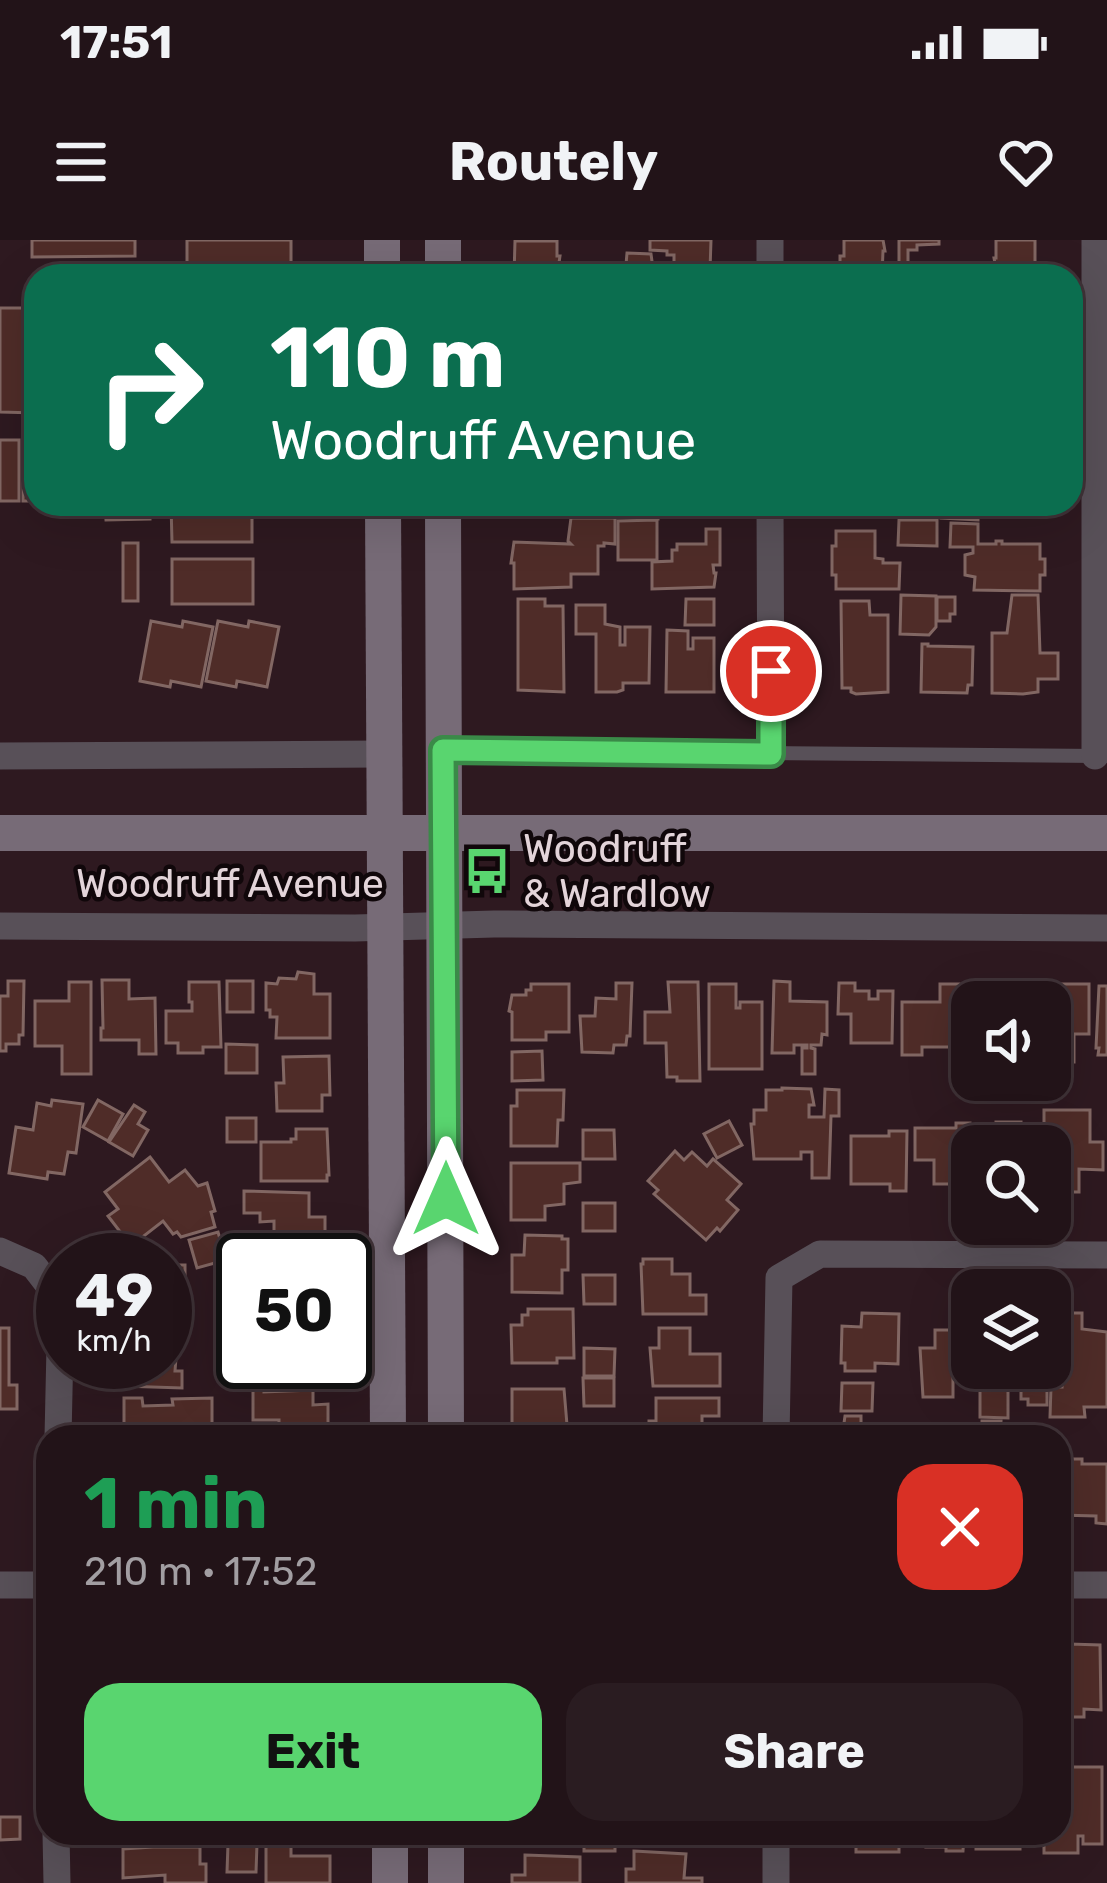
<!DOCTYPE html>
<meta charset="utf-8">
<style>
:root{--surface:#221318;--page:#2a1c21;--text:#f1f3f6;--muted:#a29ea2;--line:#3f3237;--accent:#59d56f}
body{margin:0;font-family:Rubik,sans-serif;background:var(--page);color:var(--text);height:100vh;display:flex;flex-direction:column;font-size:45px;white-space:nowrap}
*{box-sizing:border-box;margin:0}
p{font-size:39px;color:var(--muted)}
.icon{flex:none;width:66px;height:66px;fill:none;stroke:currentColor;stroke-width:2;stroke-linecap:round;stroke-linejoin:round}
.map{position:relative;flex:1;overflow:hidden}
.side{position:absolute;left:36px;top:1185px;width:1035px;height:420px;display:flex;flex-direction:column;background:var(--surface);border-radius:36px;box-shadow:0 12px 48px #0002,0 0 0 3px var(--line)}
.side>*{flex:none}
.guide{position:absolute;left:24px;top:24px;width:1059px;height:252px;border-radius:36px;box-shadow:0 12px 48px #0002,0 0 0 3px var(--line);background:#0b6e4f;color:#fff;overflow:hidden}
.controls{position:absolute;left:951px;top:741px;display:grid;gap:24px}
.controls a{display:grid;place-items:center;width:120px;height:120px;border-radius:24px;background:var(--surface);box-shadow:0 12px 48px #0002,0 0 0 3px var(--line);font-size:60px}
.speed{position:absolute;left:36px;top:993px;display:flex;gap:24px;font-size:60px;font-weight:700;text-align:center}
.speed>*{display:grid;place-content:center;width:156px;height:156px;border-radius:50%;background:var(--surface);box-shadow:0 12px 48px #0002,0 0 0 3px var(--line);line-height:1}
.speed small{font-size:30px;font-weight:400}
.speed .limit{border:6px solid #111;border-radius:18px;background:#fff;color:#111}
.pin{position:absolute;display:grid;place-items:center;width:102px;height:102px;color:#fff;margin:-51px;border:6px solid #fff;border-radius:50%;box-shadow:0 3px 12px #0007}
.me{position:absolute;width:132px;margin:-66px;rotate:0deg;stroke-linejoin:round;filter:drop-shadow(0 0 9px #0008)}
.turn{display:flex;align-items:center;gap:42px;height:252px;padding:0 48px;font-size:54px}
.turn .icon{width:156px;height:156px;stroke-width:2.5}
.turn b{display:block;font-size:84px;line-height:102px}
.round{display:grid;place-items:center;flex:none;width:126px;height:126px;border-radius:36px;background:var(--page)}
.summary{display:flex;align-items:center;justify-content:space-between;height:204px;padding:0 48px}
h1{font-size:72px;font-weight:700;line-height:90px;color:#1e9e55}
.cta{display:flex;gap:24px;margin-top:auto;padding:24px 48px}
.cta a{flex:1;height:138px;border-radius:36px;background:var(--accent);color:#111;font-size:48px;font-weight:700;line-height:138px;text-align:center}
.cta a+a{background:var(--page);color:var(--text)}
.status{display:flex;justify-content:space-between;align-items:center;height:84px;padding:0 60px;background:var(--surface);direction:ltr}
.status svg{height:33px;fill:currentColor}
header{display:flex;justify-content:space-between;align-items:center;height:156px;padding:0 48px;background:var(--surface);font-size:54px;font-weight:700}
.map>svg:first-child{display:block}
.building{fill:#4f2c28;stroke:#826763;stroke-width:3}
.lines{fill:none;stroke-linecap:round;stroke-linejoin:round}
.lane{stroke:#585058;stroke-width:14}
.street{stroke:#585058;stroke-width:27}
.secondary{stroke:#776b77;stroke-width:36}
.route-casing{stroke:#3a8a48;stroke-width:30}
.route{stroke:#59d56f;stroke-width:21}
.labels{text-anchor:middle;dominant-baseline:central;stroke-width:9;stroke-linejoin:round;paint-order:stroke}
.poi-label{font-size:39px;fill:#e3d4d9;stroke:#10070a;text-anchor:start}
.street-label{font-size:39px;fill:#e3d4d9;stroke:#10070a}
</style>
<div class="status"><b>17:51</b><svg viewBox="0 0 49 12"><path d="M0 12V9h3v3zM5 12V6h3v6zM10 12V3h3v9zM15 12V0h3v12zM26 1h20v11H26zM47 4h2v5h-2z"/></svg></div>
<header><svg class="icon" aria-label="menu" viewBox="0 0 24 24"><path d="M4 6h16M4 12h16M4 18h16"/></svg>Routely<svg class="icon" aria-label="heart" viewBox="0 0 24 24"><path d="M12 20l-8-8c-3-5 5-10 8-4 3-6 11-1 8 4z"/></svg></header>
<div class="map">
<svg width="1107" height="1643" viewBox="0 0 1107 1643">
<rect width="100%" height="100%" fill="#2e1920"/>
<g class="building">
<polygon points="32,0 135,0 135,16 32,17"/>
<rect x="187" y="0" width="104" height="36"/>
<polygon points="650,0 711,0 710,30 674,29 674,15 667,15 667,11 650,10"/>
<polygon points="844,0 883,0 885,11 883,11 882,36 844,36 844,30 840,30 840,16 844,16"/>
<polygon points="899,0 939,0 939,4 917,5 917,10 908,10 908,28 899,28"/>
<polygon points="996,0 1035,0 1035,29 996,29 994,18 996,18"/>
<polygon points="515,1 557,1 557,16 560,16 557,36 514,36"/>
<polygon points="627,13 651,14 654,36 625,36"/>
<rect x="948" y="28" width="43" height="8"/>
<polygon points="0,68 36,68 36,173 0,172"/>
<rect x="0" y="200" width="19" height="61"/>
<rect x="23" y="200" width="13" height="61"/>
<polygon points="105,264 150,264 150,279 106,280"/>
<polygon points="171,264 252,264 252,302 172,302"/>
<polygon points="512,264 551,264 551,275 512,274"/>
<polygon points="618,264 658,264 658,279 618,277"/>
<polygon points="840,264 904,264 904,275 840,273"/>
<polygon points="950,264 978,264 978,280 941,278 941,266"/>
<polygon points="571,278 615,278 615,304 604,303 604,306 598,306 598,334 571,334 571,347 514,349 514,323 511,323 514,302 571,304 568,301"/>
<polygon points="657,280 657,320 618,320 618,281"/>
<polygon points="899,280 937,280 937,306 898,305"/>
<polygon points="951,283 978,284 978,304 996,304 996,301 1002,301 1002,304 1040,304 1040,319 1045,319 1045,335 1040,335 1040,351 974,350 975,337 965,335 965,315 973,313 973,307 950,307"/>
<polygon points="706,289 720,289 720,325 713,325 714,333 716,333 714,347 652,349 652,322 672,321 672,310 677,310 677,304 706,304"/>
<polygon points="836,291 875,291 875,318 883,319 883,323 900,323 899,349 836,349 836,335 832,335 832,306 836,306"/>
<rect x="123" y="303" width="15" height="58"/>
<rect x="172" y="319" width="81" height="45"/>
<polygon points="901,355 936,356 936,387 929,395 900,394"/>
<polygon points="1012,355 1038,355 1040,413 1058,413 1058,439 1038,439 1038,452 1023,454 992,453 992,393 1007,393"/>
<polygon points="937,357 955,357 955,374 950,374 950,381 937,381"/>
<polygon points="518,359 545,359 545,366 563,366 564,452 518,450"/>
<polygon points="686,359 714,359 714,385 685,385"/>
<polygon points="841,361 869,361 870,375 888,375 888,452 856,454 851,452 851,448 842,448"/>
<polygon points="576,365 605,365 605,384 620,387 620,405 625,405 625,387 650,387 649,443 623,443 623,450 617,452 596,452 596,394 576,394"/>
<polygon points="151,381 182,387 183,381 213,387 201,447 171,441 170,447 140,441"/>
<polygon points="218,381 248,387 249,381 279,387 267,447 237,441 236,447 206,441"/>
<polygon points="667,390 688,391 688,409 693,409 693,398 714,398 714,452 666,452"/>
<polygon points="922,404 928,404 928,406 973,407 972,445 968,445 967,453 921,452"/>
<polygon points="298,732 314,734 314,754 330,754 330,798 276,798 277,777 270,777 270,770 266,770 266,743 277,744 279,738 296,739"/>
<polygon points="102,740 129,740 129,759 155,758 156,814 139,814 139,800 101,800 101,788 103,788"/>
<polygon points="8,741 24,741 23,795 19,795 19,804 6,804 6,811 0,811 0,756 8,756"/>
<rect x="227" y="741" width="26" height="31"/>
<polygon points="774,741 790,742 790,761 827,762 827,795 822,794 821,805 811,805 811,808 815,809 815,834 802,834 802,808 807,808 807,805 794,805 794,813 772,813"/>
<polygon points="69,742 91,742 91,834 62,834 62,806 35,806 35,761 69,761"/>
<polygon points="189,742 219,742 221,807 203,807 203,813 178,813 178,803 166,803 166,771 192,771 192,762 189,762"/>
<polygon points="668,742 698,742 700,841 677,841 677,837 667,837 666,803 645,803 645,772 670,772"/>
<polygon points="616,743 632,743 630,796 627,796 626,805 614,805 613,813 582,812 580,776 595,776 596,758 616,759"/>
<polygon points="839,743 855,743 855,751 869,751 869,759 878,759 878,751 893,751 892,803 851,803 851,774 838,774"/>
<polygon points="531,744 569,744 569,792 546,792 546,800 512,800 512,772 509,771 512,755 526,755 526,750 531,750"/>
<polygon points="709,744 736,744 736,768 740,768 740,762 762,762 762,829 709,829"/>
<polygon points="940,744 959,744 959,807 922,807 922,815 902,815 902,762 940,762"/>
<rect x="990" y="744" width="35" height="18"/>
<polygon points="1045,744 1089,744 1089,794 1074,794 1074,822 1050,822 1050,762 1045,762"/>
<polygon points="1099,746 1107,746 1107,815 1098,815 1099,808 1096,808"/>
<polygon points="226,804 257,805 257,833 226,833"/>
<polygon points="542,811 543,840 512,841 512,812"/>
<polygon points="329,816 330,855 322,855 322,871 277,871 276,843 284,843 283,817"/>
<polygon points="782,848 811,849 814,865 809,865 809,877 824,877 825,849 839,850 839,876 831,876 829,938 812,938 812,912 801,912 801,919 754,919 751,884 754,884 754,870 766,870 766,850 782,850"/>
<polygon points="517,850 564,850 563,880 558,880 557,906 511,906 511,866 517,866"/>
<polygon points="52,860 83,864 76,913 68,912 64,934 48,932 47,939 9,933 16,887 33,890 37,863 51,866"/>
<polygon points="98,860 123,874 108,901 83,887"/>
<polygon points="134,865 145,872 138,884 148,890 133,916 109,902"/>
<polygon points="1044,870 1090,870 1090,902 1103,902 1103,930 1079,929 1079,952 1050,952 1050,906 1044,906"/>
<rect x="227" y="878" width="29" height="24"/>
<polygon points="729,881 742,905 717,918 704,894"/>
<polygon points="996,882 1021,882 1021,902 1037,902 1037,906 980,906 980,902 996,902"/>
<polygon points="956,883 970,883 970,888 973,888 970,949 955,949 955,944 934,944 934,920 915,920 915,888 956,888"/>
<polygon points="296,889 327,889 329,935 327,935 327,941 261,941 261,902 291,902 291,899 296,899"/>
<polygon points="583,890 614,890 615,919 583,919"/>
<polygon points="889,891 907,891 906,951 890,951 890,944 851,944 851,896 889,896"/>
<polygon points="675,911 684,920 692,912 707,926 713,919 741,944 727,960 738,970 720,991 717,988 706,1000 654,954 658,950 648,941"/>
<polygon points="150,917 169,942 185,930 198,946 207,943 215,971 211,972 215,987 181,997 177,992 173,994 163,981 131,1006 108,976 118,969 105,952"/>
<polygon points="511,923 580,923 580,942 564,944 564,964 545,966 545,980 511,980"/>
<polygon points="244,951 309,953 309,977 325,977 325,1006 306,1006 306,999 274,1000 274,981 260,982 260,973 244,973"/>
<rect x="583" y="963" width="32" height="28"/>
<polygon points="218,992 226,1020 197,1028 189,1000"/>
<polygon points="525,995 562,996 562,999 568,999 568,1030 562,1030 562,1053 512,1052 512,1015 524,1015"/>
<polygon points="643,1019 672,1019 672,1034 690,1034 690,1055 706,1055 706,1074 643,1074 641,1024 643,1024"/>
<polygon points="165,1025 185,1025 185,1045 188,1045 188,1080 185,1082 165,1082"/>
<polygon points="583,1035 615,1035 615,1064 584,1064"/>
<polygon points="528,1069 573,1069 574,1118 557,1118 557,1123 512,1123 511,1085 522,1085 522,1075 528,1075"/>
<polygon points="862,1073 899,1074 898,1124 875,1123 875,1131 845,1131 845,1123 841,1123 842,1086 861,1087"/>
<polygon points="1062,1073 1082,1073 1082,1089 1107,1092 1107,1167 1084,1167 1085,1177 1050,1177 1051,1147 1062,1147"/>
<polygon points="956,1075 971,1075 971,1128 967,1128 967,1136 953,1136 953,1157 923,1157 920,1108 935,1108 935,1090 956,1090"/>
<polygon points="0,1088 9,1088 9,1145 17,1145 17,1169 0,1169"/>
<polygon points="659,1088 690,1088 690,1114 720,1114 720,1146 653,1146 650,1108 659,1108"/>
<polygon points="165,1092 178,1092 175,1131 182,1131 182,1148 122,1146 122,1131 129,1131 129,1122 165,1122"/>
<polygon points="584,1108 615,1109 614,1136 584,1136"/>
<polygon points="246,1122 310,1122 310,1139 250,1136 249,1126"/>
<polygon points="1011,1128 1047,1128 1047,1165 1028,1165 1028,1159 1021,1159 1021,1135 1011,1135"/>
<polygon points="583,1138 614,1138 614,1166 584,1166"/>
<polygon points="842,1143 873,1143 872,1171 841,1171"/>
<polygon points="980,1146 1008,1146 1008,1178 980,1177"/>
<polygon points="253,1148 264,1148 264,1152 313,1150 313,1165 328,1164 328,1190 324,1190 324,1197 279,1197 279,1180 253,1180"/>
<polygon points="512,1149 564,1149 568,1197 527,1197 527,1192 512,1192"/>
<polygon points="124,1158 142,1158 143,1166 173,1165 172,1159 212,1158 212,1197 141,1197 140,1186 124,1186"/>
<polygon points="656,1158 719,1158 719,1176 702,1176 702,1197 622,1197 622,1192 649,1192 649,1181 656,1181"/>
<polygon points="845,1176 861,1176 861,1185 883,1187 884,1197 842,1197"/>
<polygon points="982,1181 1001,1181 1000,1197 982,1197"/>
<rect x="229" y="1189" width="27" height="8"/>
<polygon points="1060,1219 1082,1219 1082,1224 1107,1224 1107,1284 1096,1283 1096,1276 1059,1275"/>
<polygon points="1059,1404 1063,1404 1062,1421 1070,1421 1070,1404 1100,1405 1101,1470 1084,1469 1084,1477 1059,1477"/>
<polygon points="1059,1527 1102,1527 1102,1604 1083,1604 1083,1596 1078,1596 1078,1613 1044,1613 1044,1593 1059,1593"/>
<polygon points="0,1577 20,1577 20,1599 0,1600"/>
<rect x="512" y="1593" width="33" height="8"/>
<rect x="584" y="1593" width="31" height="18"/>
<polygon points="654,1593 712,1593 712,1598 654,1597"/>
<polygon points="832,1593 899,1593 899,1612 856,1612 856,1596 832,1596"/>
<polygon points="927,1593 964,1593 963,1611 946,1611 946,1607 926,1607"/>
<rect x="976" y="1593" width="44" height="16"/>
<polygon points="228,1604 257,1604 256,1632 227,1632"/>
<polygon points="266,1605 291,1605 291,1616 330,1616 330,1643 266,1643"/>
<polygon points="153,1607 200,1607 200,1624 206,1624 206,1643 165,1643 165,1635 123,1638 123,1609"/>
<polygon points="634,1611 686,1614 684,1638 702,1638 702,1643 626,1643 626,1629 634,1629"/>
<polygon points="525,1615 580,1617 580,1643 512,1643 512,1635 525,1635"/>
</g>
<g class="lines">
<polyline class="lane" points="448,510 1098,516"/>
<g class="street">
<polyline points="770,0 770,36"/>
<polyline points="770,264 771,514"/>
<polyline points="0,516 383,514"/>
<polyline points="1095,516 1095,0"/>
<polyline points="0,686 355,688 494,684 1107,688"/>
<polyline points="0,1011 34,1026 61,1061 58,1197"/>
<polyline points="776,1197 779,1038 820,1014 1107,1015"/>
<polyline points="0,1345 48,1345"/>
<polyline points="1059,1345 1107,1345"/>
<polyline points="56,1593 57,1643"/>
<polyline points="776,1593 776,1643"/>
</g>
<g class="secondary">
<polyline points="382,0 382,36"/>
<polyline points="443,0 443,36"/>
<polyline points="383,264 388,1197"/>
<polyline points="443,264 446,1197"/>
<polyline points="0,593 1107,593"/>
<polyline points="390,1593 390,1643"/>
<polyline points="446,1643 446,1593"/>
</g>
</g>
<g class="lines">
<defs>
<polyline id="route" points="446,959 443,510 771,514 771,431"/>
</defs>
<use href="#route" class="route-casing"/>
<use href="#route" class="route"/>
</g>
<defs>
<symbol id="bus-bare" viewBox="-9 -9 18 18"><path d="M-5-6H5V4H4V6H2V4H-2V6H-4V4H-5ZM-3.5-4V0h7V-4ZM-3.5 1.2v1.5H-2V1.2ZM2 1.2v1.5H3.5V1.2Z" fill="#59d56f" stroke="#10070a" stroke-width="2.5" paint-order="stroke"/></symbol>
</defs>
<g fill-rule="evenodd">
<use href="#bus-bare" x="454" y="598" width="66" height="66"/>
</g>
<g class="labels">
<g class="poi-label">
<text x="523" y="609">Woodruff<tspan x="523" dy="45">&amp; Wardlow</tspan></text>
</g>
<g class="street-label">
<text x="230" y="644">Woodruff Avenue</text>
</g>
</g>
</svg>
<div class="controls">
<a><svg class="icon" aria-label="sound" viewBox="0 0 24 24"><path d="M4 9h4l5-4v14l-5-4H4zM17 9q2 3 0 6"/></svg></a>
<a><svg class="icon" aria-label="search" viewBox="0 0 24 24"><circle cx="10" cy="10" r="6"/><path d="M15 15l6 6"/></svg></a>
<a><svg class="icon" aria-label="layers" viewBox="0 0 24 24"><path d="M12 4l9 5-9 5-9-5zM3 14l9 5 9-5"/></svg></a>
</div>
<div class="speed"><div>49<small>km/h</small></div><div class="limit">50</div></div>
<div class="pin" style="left:771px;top:431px;background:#d93025"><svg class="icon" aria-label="arrive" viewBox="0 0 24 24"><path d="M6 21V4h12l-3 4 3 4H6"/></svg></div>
<svg class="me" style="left:446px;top:959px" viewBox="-20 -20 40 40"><path d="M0-17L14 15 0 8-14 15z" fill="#59d56f" stroke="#fff" stroke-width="4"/></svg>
<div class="guide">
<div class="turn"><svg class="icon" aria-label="right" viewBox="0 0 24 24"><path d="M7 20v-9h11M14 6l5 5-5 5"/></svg><div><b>110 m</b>Woodruff Avenue</div></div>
</div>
<section class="side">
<div class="summary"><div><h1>1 min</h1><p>210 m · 17:52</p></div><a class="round" style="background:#d93025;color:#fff"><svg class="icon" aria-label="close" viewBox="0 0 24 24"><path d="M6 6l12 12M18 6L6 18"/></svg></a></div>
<div class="cta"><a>Exit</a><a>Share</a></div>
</section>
</div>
